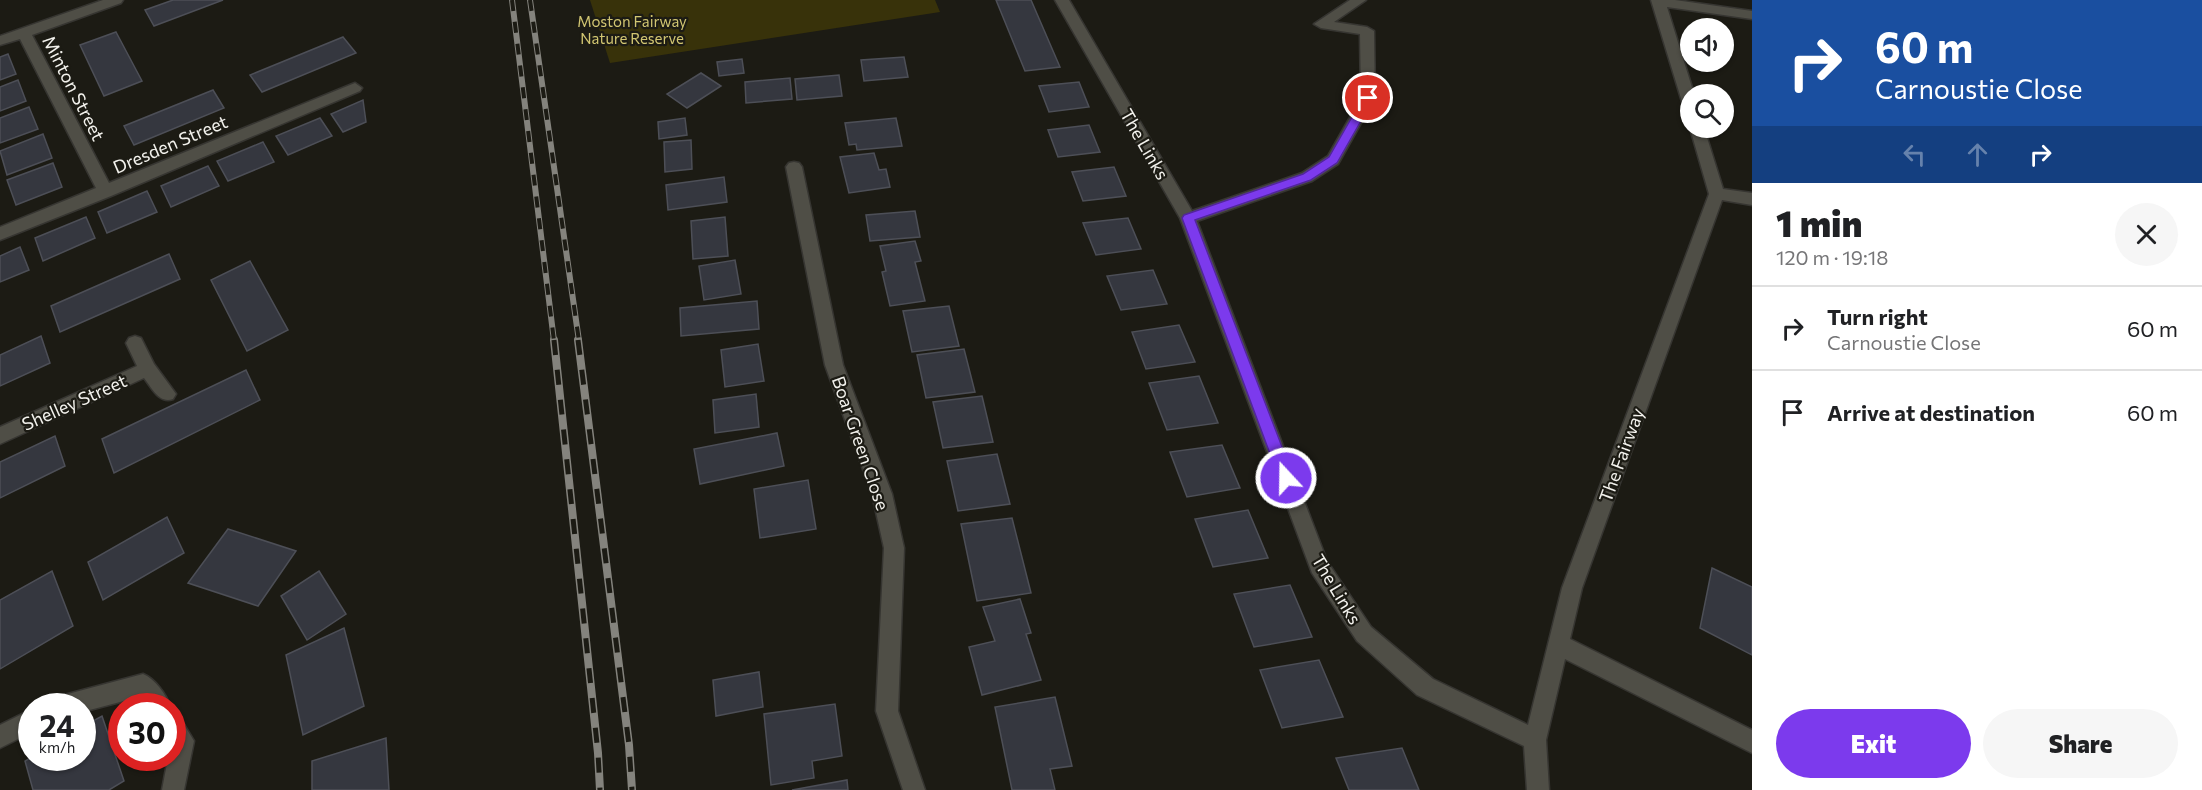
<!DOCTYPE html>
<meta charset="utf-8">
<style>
:root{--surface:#fff;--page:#f6f6f6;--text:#202124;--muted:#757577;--line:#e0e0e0;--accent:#7c3aed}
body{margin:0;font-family:Commissioner,sans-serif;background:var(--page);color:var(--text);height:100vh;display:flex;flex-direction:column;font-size:22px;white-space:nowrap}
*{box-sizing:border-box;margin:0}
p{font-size:20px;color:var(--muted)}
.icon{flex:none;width:33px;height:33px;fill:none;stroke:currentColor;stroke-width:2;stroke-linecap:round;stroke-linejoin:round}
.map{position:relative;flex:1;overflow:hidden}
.sheet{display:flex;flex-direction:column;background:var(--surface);width:450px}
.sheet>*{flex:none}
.guide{background:#1a4fa0;color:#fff;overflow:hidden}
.tools{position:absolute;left:1680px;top:18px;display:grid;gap:12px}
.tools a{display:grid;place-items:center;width:54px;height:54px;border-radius:50%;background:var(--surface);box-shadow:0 2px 4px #0004;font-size:30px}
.speed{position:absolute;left:18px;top:693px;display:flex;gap:12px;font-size:30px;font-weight:700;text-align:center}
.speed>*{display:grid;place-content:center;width:78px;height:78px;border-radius:50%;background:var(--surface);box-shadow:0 2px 4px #0004;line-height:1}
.speed small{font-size:15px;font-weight:400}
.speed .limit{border:9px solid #d22;background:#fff;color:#111}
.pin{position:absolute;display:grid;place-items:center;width:51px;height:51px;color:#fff;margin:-26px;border:3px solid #fff;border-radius:50%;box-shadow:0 2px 6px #0007}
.me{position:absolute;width:66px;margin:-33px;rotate:339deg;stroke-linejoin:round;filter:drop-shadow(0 0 4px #0008)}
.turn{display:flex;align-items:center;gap:21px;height:126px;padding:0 24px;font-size:27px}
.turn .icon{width:78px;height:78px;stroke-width:2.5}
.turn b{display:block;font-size:42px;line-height:51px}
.lanes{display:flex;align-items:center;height:57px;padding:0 24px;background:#0003;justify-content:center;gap:30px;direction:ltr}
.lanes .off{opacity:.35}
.round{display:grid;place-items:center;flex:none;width:63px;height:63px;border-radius:32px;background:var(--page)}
.overview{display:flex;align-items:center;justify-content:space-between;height:102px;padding:0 24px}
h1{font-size:36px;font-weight:800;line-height:45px}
.primary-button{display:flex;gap:12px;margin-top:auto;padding:12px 24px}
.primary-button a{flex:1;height:69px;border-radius:36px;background:var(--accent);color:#fff;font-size:24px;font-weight:800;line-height:69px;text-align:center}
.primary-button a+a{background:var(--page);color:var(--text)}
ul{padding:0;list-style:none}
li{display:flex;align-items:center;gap:18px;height:84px;padding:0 24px;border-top:2px solid var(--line)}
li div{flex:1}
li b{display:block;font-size:22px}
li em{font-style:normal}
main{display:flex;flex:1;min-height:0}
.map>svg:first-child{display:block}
.green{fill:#38320a}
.building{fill:#35373f;stroke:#4d4f57;stroke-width:1.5}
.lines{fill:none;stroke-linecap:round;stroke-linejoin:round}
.minor-casing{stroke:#363531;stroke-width:3}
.minor{fill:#4f4e46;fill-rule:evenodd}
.rail-far1-casing{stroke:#84837d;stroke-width:6}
.rail-casing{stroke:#84837d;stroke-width:8}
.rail-far1{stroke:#1c1b14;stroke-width:4;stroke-dasharray:11;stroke-linecap:butt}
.rail{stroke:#1c1b14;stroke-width:5;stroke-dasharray:15;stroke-linecap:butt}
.route{fill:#7c3aed;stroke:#51269a;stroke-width:1.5}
.labels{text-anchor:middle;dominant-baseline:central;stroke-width:4.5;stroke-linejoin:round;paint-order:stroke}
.far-park-label{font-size:15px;fill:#d2c672;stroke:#1c1b14}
.street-label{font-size:18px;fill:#f3f2ed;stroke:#1c1b14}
</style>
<main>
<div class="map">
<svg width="1752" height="790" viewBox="0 0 1752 790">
<rect width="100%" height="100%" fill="#1c1b14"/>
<polygon class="green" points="590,0 935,0 940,12 610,63"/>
<g class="building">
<polygon points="173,0 223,0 154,26 145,10"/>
<polygon points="996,0 1031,0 1060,67 1025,71"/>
<polygon points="116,32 142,81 104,96 80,45"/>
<polygon points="343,37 356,53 262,92 250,75"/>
<polygon points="8,54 16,74 0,80 0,57"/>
<polygon points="904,57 908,77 864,81 861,60"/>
<polygon points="742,59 744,73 719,76 717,62"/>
<polygon points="701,73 721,86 687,108 667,94"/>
<polygon points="839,75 842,96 797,100 795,79"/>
<polygon points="790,78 792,99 746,103 745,82"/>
<polygon points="18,80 26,101 0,111 0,87"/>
<polygon points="1079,82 1089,107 1049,112 1039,86"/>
<polygon points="213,90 224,108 134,145 124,126"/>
<polygon points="363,100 366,122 343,132 331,114"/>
<polygon points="29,107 38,129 0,143 0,118"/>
<polygon points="320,118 332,136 288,155 276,136"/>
<polygon points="685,118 687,135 659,139 658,122"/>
<polygon points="896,118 902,146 857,150 856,144 849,145 845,123"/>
<polygon points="1089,125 1100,152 1058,157 1048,130"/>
<polygon points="43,134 52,158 7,175 0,151"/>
<polygon points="691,140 692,169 665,172 664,142"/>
<polygon points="263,142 274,162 228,181 217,161"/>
<polygon points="874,153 879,170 886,169 890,187 849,193 840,157"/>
<polygon points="53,163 62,187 16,205 7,180"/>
<polygon points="208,166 219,186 171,207 161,186"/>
<polygon points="1114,167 1126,196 1083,201 1072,172"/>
<polygon points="724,177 727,202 668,210 666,185"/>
<polygon points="147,191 157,212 107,233 98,212"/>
<polygon points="915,211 920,237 870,241 866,215"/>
<polygon points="86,217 95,238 43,261 35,238"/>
<polygon points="725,217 728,256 693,259 691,221"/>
<polygon points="1128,218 1141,249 1096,255 1083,223"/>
<polygon points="915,241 921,261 915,262 925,301 890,306 882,272 886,271 880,246"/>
<polygon points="20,247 29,270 0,282 0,256"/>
<polygon points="169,254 180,279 60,332 51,306"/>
<polygon points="735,260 741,294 704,300 699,266"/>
<polygon points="250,261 288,330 247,351 211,280"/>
<polygon points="1153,270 1167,304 1121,310 1107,276"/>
<polygon points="757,301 759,329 681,336 680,308"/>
<polygon points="949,306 959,346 912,352 903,311"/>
<polygon points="1179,325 1195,362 1146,369 1132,332"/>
<polygon points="41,336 50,363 0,386 0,355"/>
<polygon points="758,344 764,381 725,387 721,350"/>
<polygon points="964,349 975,392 926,398 917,355"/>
<polygon points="246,370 260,400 114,473 102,439"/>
<polygon points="1199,376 1218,423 1167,430 1149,383"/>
<polygon points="756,394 759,427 715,433 713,400"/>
<polygon points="982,396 993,442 943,448 933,402"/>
<polygon points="777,433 784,466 700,484 694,449"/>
<polygon points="55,436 65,466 0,498 0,462"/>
<polygon points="1222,445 1240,488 1187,497 1170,452"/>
<polygon points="997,454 1010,504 958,511 947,461"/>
<polygon points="808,480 816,529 760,538 754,489"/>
<polygon points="1248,510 1268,558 1213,567 1195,519"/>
<polygon points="167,517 184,553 103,600 88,562"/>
<polygon points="1012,518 1031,593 977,601 961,524"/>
<polygon points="228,529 296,551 258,606 188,583"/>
<polygon points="1712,568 1752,587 1752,655 1700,628"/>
<polygon points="52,571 73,626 0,669 0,600"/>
<polygon points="319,571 346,614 307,640 281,596"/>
<polygon points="1290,585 1312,637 1254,647 1234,594"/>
<polygon points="1020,599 1031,633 1026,634 1041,680 982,695 969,647 995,641 983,607"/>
<polygon points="344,628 364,706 303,735 286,655"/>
<polygon points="1319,660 1343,717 1282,728 1260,670"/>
<polygon points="759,672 763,707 716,716 713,680"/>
<polygon points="1055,697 1072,766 1050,769 1055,790 1012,790 995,707"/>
<polygon points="835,704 842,756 812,761 814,778 771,785 764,714"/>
<polygon points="102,716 124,781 109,790 33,790 25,761 32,757 82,758 82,727"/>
<polygon points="386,738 389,790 312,790 312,761"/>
<polygon points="1402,748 1419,790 1349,790 1336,758"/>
<polygon points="847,780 848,790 792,790"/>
</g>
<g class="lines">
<defs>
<g id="minor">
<polygon points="103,0 123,0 121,3 32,35 109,183 350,85 355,83 362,88 360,91 111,196 0,240 0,227 96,188 20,39 0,45 0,36"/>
<polygon points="1055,0 1069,0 1192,211 1302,173 1328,156 1361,98 1360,34 1321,28 1314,24 1350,0 1366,0 1334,22 1367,27 1374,31 1375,98 1338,164 1312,181 1197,221 1327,561 1371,627 1433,679 1528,725 1562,588 1709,194 1690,128 1704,128 1723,189 1752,193 1752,205 1722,200 1582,588 1570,639 1752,730 1752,753 1565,659 1546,740 1549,790 1527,790 1524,746 1417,695 1357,641 1312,573 1180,218"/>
<polygon points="1651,0 1675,0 1752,11 1752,19 1667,7 1694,94 1690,94 1690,110 1685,108 1683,105"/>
<polygon points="794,162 799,163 802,167 843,365 892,494 904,548 898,711 925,790 903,790 876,711 884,548 872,494 825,365 786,167 789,163"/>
<path d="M135,336L141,338L154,364L176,394L173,399C159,404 152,388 144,378L0,444V427L137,366L126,343L129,338Z"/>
<path d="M143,674C155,679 166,694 170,706H146L139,697L82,712V706H53L56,698L64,695Z"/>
<polygon points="32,709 32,732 0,748 0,725"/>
<polygon points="172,715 180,718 194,741 184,790 162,790 168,758 172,758"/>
</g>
</defs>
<use href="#minor" class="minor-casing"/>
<use href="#minor" class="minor"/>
<defs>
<g id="rail-far1">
<polyline points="512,0 554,341"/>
<polyline points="530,0 579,341"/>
</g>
<g id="rail">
<polyline points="554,340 598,753 600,790"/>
<polyline points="578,340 629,745 632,790"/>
</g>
</defs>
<use href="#rail-far1" class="rail-far1-casing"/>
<use href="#rail" class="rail-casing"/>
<use href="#rail-far1" class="rail-far1"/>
<use href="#rail" class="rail"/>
</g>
<polygon class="route" points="1368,95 1374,98 1337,163 1311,180 1195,220 1294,478 1292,483 1286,485 1281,483 1279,478 1182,218 1184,215 1303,174 1329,157 1364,96"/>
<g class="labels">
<g class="far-park-label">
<text x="632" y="21">Moston Fairway<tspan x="632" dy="17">Nature Reserve</tspan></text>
</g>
<g class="street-label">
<text transform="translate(74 88) rotate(63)">Minton Street</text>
<text transform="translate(170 144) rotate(-23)">Dresden Street</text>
<text transform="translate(1145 144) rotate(60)">The Links</text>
<text transform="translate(74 402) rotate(-24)">Shelley Street</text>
<text transform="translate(861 443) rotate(71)">Boar Green Close</text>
<text transform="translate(1621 455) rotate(-70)">The Fairway</text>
<text transform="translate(1337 589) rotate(59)">The Links</text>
</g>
</g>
</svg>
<div class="tools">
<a><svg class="icon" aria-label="sound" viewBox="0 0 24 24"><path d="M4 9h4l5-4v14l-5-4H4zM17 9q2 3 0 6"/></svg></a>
<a><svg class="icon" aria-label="search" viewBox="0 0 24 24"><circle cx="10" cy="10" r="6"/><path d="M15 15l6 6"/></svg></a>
</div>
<div class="speed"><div>24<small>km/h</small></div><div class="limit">30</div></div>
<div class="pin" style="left:1368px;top:98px;background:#d93025"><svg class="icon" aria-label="arrive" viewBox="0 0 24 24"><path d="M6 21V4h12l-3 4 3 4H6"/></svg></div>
<svg class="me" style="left:1286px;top:478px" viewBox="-20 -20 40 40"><circle r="17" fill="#7c3aed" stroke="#fff" stroke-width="3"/><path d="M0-11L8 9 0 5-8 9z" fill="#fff"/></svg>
</div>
<section class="sheet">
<div class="guide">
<div class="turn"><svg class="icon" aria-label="right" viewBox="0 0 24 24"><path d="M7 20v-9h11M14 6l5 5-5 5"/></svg><div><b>60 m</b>Carnoustie Close</div></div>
<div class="lanes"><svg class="icon off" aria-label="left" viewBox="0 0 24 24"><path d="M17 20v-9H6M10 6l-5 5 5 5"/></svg><svg class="icon off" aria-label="ahead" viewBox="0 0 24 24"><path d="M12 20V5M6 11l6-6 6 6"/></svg><svg class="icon" aria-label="right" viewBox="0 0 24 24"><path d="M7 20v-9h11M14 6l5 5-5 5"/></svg></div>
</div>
<div class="overview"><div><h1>1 min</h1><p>120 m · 19:18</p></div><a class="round"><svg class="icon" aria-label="close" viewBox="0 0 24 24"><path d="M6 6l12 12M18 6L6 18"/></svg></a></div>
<ul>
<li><svg class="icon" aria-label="right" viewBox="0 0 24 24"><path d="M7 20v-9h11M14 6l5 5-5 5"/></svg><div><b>Turn right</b><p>Carnoustie Close</p></div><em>60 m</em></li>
<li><svg class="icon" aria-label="arrive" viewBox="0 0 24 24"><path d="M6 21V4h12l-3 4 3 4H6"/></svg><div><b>Arrive at destination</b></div><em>60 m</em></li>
</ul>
<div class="primary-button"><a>Exit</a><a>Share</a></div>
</section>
</main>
